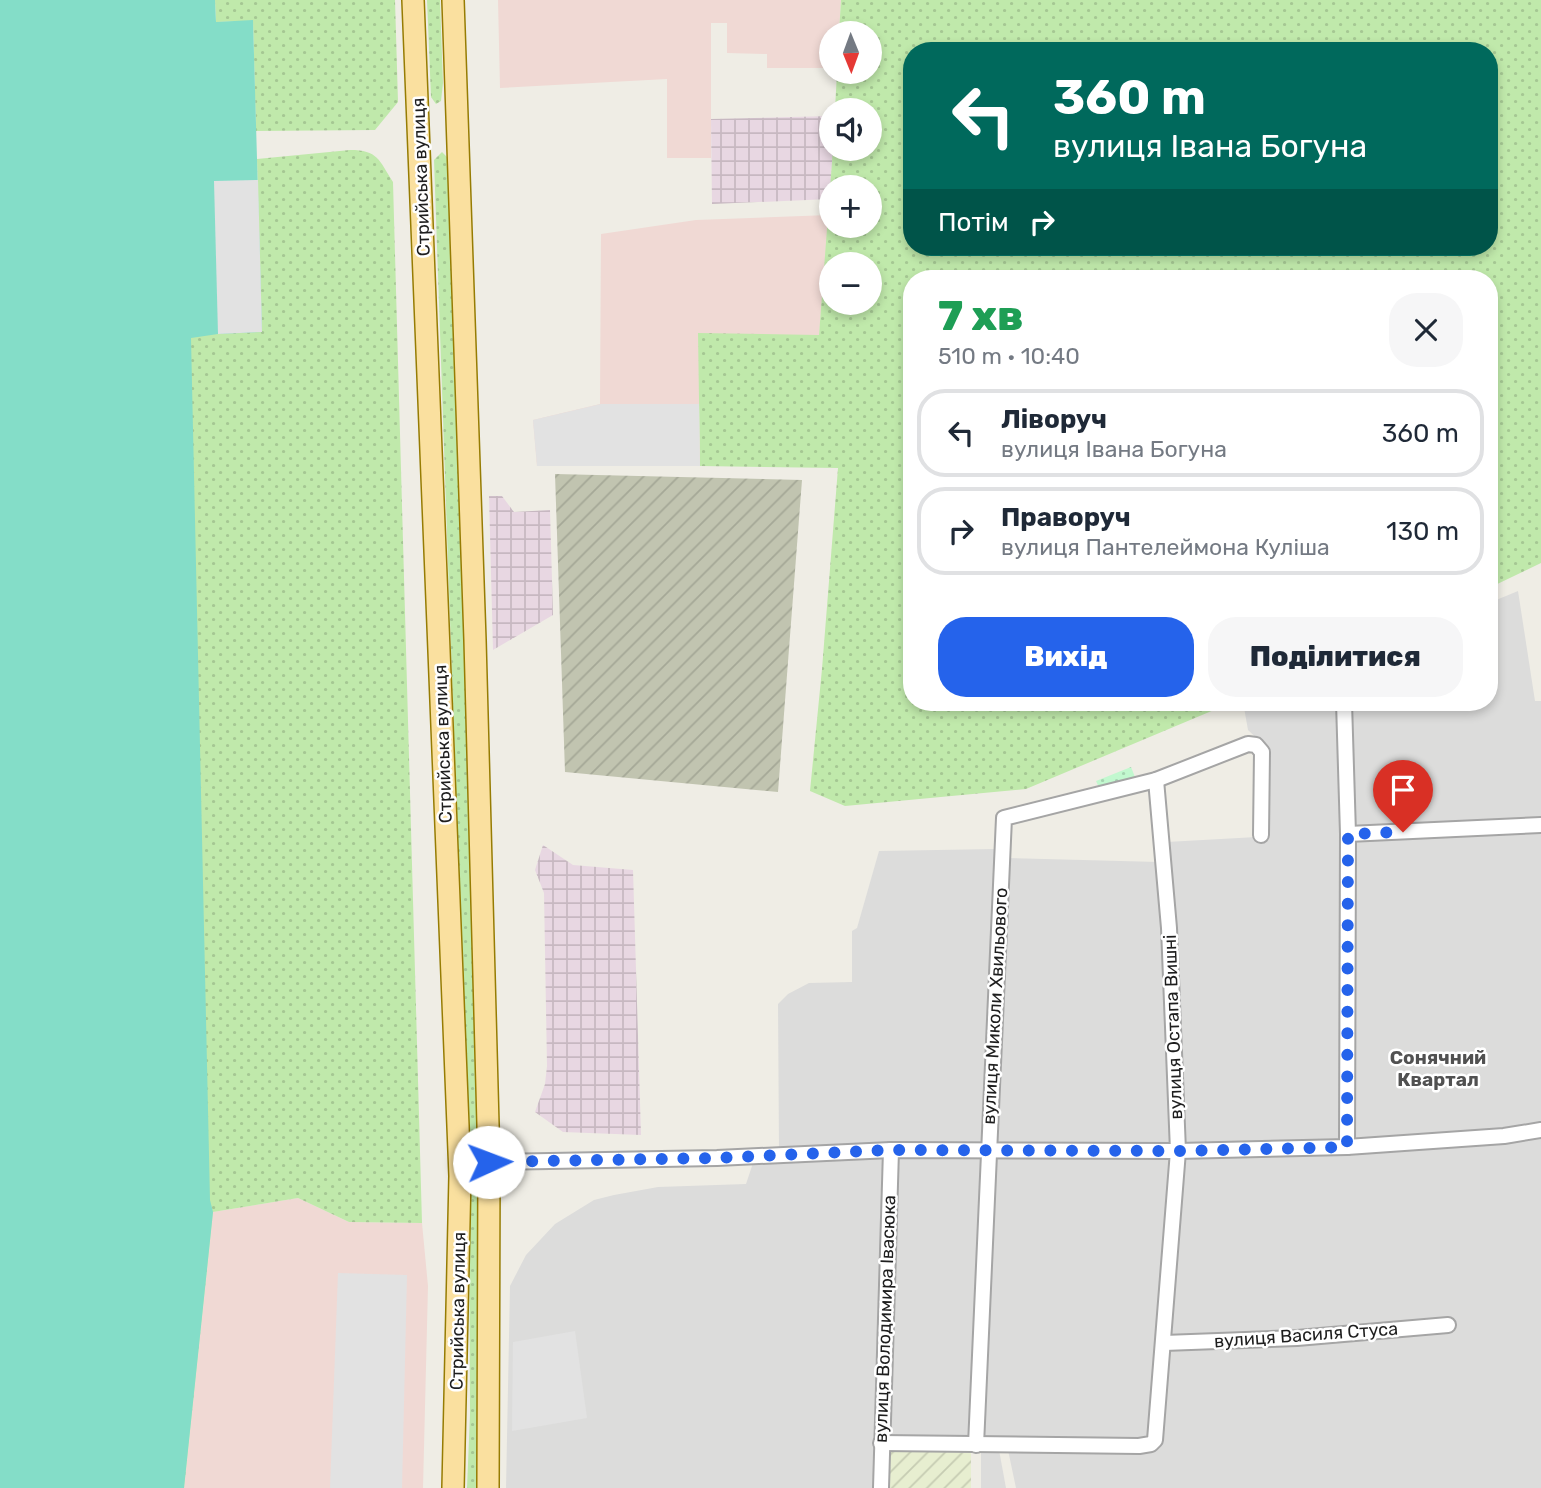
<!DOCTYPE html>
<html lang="uk">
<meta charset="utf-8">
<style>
:root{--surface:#fff;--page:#f6f6f7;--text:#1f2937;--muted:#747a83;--line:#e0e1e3;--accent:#2563eb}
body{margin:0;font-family:Rubik,sans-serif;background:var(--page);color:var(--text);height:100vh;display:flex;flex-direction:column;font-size:26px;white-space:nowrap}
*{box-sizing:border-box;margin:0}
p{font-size:23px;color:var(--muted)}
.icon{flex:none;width:38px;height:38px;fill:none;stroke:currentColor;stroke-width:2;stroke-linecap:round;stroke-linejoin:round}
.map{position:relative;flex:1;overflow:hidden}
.details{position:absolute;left:903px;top:270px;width:595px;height:441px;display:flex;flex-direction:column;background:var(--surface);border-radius:28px;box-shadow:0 4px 10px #0003}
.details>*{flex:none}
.guide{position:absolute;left:903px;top:42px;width:595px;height:214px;border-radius:28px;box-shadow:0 4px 10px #0003;background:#00695c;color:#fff;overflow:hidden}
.needle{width:46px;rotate:179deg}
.fabs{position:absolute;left:819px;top:21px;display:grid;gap:14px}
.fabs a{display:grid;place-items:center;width:63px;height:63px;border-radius:50%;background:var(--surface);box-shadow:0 4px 10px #0003;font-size:35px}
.pin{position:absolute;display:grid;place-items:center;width:60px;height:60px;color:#fff;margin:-72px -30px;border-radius:50% 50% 50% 0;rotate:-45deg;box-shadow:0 0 7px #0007}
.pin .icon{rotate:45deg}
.me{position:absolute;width:77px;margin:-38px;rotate:88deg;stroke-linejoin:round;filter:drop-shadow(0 0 5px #0008)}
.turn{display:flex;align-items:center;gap:24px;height:147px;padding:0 35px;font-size:32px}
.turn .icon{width:91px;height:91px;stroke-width:2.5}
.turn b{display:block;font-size:49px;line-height:60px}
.then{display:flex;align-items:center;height:66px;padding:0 35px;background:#0003;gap:14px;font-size:26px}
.round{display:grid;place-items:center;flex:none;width:74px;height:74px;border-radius:28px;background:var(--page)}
.headline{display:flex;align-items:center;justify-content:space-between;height:119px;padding:0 35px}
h1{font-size:42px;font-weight:800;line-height:52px;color:#1e9e55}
.cta{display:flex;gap:14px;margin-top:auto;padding:14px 35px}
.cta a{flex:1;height:80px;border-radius:28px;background:var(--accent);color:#fff;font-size:28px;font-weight:800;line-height:80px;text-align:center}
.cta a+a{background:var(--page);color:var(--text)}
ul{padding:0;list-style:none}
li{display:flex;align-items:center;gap:21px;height:88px;margin:0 14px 10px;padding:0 21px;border:4px solid var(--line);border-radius:28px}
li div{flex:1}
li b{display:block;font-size:26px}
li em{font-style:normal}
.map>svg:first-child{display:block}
.residential{fill:#dcdcdb}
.commercial{fill:#f0d9d4}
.industrial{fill:url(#industrial-grid)}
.construction{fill:url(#construction-furrows)}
.farmland{fill:url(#farmland-furrows)}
.grass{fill:url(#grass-dots);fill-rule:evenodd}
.park{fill:url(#park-dots)}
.pitch{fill:#84ddc8}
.parking{fill:#e2e2e2}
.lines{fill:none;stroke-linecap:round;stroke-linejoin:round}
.street-casing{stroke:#a5a5a5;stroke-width:18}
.primary-casing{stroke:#967c03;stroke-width:24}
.street{stroke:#fff;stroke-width:14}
.primary{stroke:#fae09f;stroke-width:21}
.route{stroke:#2563eb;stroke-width:12;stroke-dasharray:0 21.6}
.labels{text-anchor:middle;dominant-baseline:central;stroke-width:5;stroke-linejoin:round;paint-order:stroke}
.street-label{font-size:18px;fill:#1e1e1e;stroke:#fff}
.neighbourhood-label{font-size:19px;font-weight:bold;fill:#515151;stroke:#fff}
</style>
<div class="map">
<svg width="1541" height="1488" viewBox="0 0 1541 1488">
<defs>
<pattern id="industrial-grid" width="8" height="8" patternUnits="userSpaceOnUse" patternTransform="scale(1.75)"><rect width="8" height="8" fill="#e8d7e2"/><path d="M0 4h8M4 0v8" fill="none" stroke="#c7b8c1"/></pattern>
<pattern id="construction-furrows" width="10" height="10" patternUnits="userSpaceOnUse" patternTransform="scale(1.75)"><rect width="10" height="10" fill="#c1c4b0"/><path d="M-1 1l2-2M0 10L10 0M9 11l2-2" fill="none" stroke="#a5a897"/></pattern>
<pattern id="farmland-furrows" width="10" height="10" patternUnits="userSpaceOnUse" patternTransform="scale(1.75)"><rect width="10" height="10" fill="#e7eed0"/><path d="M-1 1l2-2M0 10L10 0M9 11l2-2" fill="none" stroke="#c6ccb2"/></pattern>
<pattern id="grass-dots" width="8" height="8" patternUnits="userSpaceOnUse" patternTransform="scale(1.75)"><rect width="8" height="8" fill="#c0e9ab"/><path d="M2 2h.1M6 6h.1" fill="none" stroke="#a5c793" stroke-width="1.8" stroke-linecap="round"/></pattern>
<pattern id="park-dots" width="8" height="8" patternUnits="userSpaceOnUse" patternTransform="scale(1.75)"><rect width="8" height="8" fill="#c2f8cf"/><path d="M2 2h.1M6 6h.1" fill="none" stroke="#a6d4b1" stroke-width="1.8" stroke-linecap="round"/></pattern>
</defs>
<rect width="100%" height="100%" fill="#efede5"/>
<g class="residential">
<polygon points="1518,591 1535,701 1541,701 1541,820 1352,829 1348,702 1489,702 1489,603"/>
<polygon points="1243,702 1338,702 1343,837 1342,1142 1182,1146 1167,842 1257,837 1266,747 1248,730"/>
<polygon points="1541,830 1541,1125 1502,1131 1351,1142 1352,839"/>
<polygon points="995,849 984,1146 779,1149 778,1004 788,994 809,983 852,982 852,931 857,928 879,851"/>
<polygon points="1005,858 1159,862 1165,929 1173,1146 994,1146"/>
<polygon points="1541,1135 1541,1488 1016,1488 1008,1450 1148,1450 1182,1156"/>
<polygon points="886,1155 876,1488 506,1488 510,1286 526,1255 555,1224 594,1200 614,1195 658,1187 746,1184 754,1160"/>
<polygon points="895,1155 984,1156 972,1440 886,1438"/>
<polygon points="993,1156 1172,1156 1150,1439 981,1440"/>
<polygon points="981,1450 999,1450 1006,1488 981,1488"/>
</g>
<g class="commercial">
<polygon points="498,0 841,0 839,33 831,33 831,68 767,68 767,54 727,53 727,23 711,23 711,158 667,158 667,79 500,88"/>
<polygon points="829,215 819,336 699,404 700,466 537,466 533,420 600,404 601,234 696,220"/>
<polygon points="298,1198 349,1222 422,1223 428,1286 423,1488 184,1488 213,1212"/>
</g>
<g class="industrial">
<polygon points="831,116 833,149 830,199 712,204 711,119"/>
<polygon points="489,496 502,496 514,512 550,510 553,615 493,650"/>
<polygon points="543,845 573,865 633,870 641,1135 563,1132 535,1112 545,1084 547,1066 544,893 535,870"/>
</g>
<polygon class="construction" points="555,474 802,480 778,792 565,772"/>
<polygon class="farmland" points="885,1448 971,1449 971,1488 885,1488"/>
<g class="grass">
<polygon points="215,0 395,0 398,102 375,130 256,131 253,21 216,22"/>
<polygon points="427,0 440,0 443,83 441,101 436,104 431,97"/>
<path d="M841,0H1541V563L1489,588V278H912V702H1233L1026,789L845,806L810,791L822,669L838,468L700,466L698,333L819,335L833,149H870V110H835L837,72H870V33H839ZM912,51H1489V247H912ZM831,187H870V226H831ZM831,264H870V303H831Z"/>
<path d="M350,150C378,150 379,160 393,182L422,1223L349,1222L298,1198L213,1212L184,1488H0L163,185L262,332L257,159Z"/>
<polygon points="442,152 449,159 481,1166 478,1488 467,1488 470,1414 469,1166 434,160"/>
</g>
<polygon class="park" points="1131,767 1137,782 1102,794 1096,781"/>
<polygon class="pitch" points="0,0 215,0 216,22 253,20 262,332 218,334 191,338 210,1200 213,1212 184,1488 0,1488"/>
<g class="parking">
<polygon points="258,180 262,332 218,334 214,181"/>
<polygon points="601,404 699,404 700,466 537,466 533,420"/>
<polygon points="338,1273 407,1275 402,1488 330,1488"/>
<polygon points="575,1331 587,1418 512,1431 513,1342"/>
</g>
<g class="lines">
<defs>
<g id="street">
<polyline points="1344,702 1348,834 1347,1147"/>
<polyline points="1348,834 1541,825"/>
<polyline points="489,1162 717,1158 891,1150 1178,1151 1347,1147 1504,1136 1541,1130"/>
<polyline points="1164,1343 1297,1338 1448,1325"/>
<polyline points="881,1443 1139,1446 1151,1444 1155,1440 1178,1151 1169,928 1156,780"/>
<polyline points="976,1445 1004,818 1156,780 1248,744 1256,745 1262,752 1261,835"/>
<polyline points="881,1488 891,1150"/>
</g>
<g id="primary">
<polyline points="413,0 460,1176 453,1488"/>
<polyline points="453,0 475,640 489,1162 488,1488"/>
</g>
</defs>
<use href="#street" class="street-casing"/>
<use href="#primary" class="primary-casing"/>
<use href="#street" class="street"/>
<use href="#primary" class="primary"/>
</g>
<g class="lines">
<polyline class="route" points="489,1162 717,1158 891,1150 1178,1151 1347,1147 1348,834 1403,832"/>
</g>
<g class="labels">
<g class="street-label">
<text transform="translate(421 177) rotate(-92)">Стрийська вулиця</text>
<text transform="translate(443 744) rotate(-92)">Стрийська вулиця</text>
<text transform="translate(995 1006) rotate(-87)">вулиця Миколи Хвильового</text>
<text transform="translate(1173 1027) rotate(-92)">вулиця Остапа Вишні</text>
<text transform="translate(458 1311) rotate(-89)">Стрийська вулиця</text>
<text transform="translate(885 1319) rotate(-88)">вулиця Володимира Івасюка</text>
<text transform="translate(1306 1335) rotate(-4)">вулиця Василя Стуса</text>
</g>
<g class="neighbourhood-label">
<text x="1438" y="1057">Сонячний<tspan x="1438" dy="22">Квартал</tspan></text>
</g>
</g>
</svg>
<div class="fabs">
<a><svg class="needle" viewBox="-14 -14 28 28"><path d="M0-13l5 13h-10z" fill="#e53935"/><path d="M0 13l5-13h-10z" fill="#747a83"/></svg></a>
<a><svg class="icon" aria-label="sound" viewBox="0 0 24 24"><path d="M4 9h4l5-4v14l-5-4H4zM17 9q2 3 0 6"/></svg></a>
<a>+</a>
<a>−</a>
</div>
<div class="pin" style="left:1403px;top:832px;background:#d93025"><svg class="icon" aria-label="arrive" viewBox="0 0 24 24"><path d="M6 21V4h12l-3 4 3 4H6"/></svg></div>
<svg class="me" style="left:489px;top:1162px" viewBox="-20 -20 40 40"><circle r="19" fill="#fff"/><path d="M0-13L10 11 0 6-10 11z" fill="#2563eb"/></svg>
<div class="guide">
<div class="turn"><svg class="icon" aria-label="left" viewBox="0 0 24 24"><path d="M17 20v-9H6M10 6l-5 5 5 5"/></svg><div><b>360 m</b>вулиця Івана Богуна</div></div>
<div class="then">Потім<svg class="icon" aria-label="right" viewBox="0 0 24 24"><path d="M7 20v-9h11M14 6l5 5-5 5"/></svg></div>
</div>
<section class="details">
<div class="headline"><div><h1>7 хв</h1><p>510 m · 10:40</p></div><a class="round"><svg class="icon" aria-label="close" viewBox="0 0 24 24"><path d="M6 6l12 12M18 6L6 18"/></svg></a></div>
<ul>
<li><svg class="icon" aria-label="left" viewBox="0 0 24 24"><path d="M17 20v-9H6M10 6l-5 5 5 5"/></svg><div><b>Ліворуч</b><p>вулиця Івана Богуна</p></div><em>360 m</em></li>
<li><svg class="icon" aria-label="right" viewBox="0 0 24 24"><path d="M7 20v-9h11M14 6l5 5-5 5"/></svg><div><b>Праворуч</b><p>вулиця Пантелеймона Куліша</p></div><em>130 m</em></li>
</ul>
<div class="cta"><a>Вихід</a><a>Поділитися</a></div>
</section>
</div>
